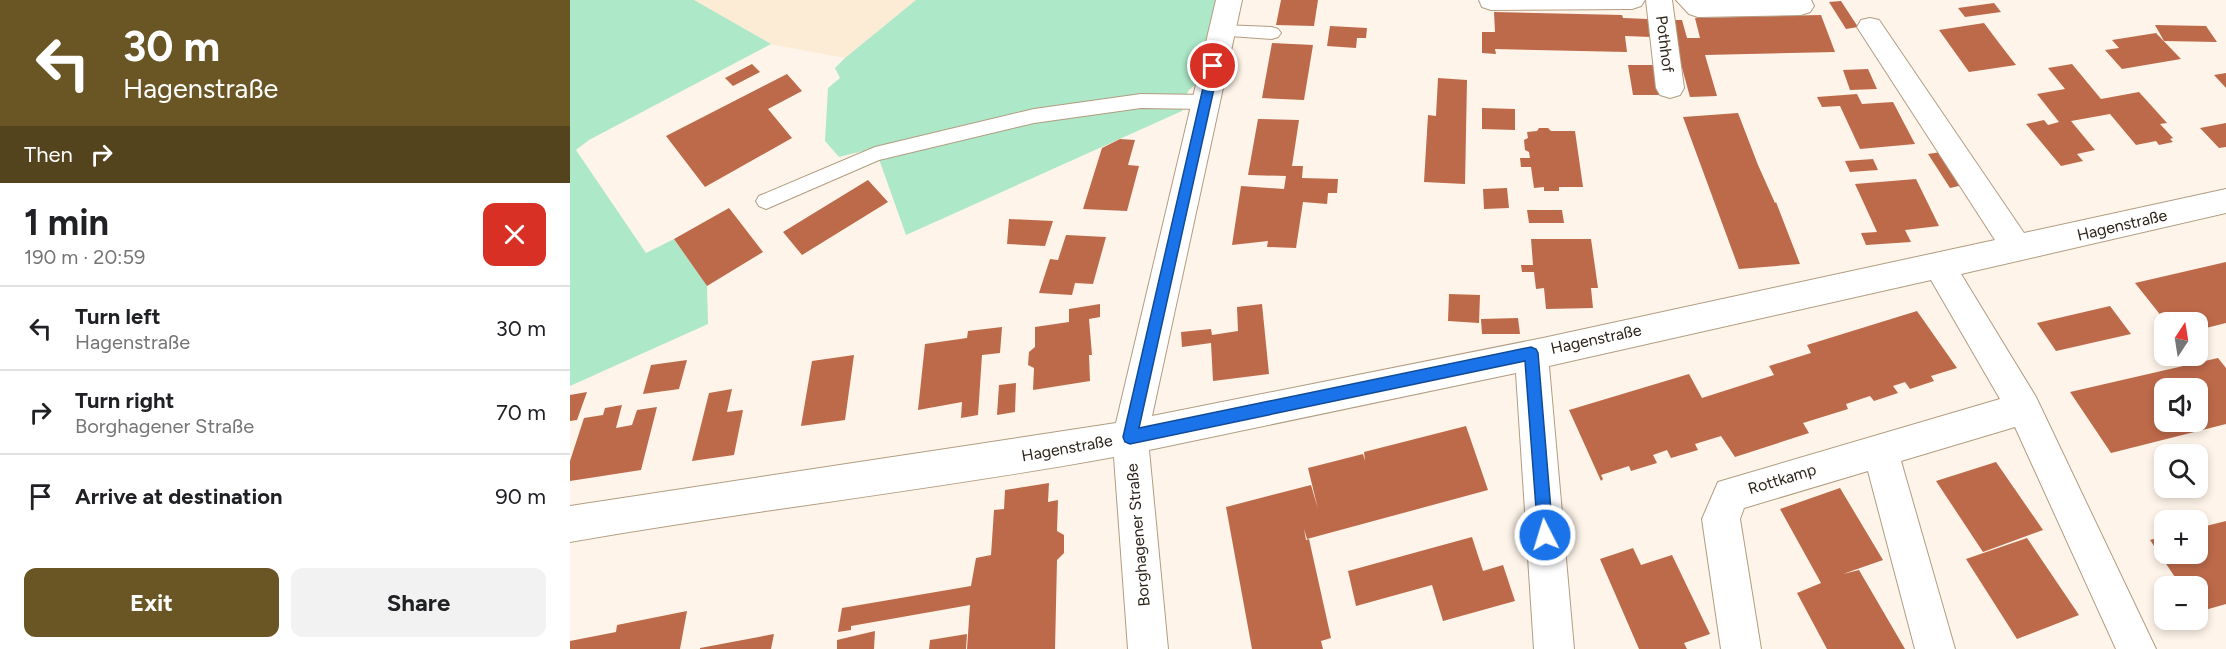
<!DOCTYPE html>
<meta charset="utf-8">
<style>
:root{--surface:#fff;--page:#f2f2f2;--text:#202124;--muted:#757577;--line:#e0e0e0;--accent:#6a5625}
body{margin:0;font-family:Figtree,sans-serif;background:var(--page);color:var(--text);height:100vh;display:flex;flex-direction:column;font-size:22px;white-space:nowrap}
*{box-sizing:border-box;margin:0}
p{font-size:20px;color:var(--muted)}
.icon{flex:none;width:33px;height:33px;fill:none;stroke:currentColor;stroke-width:2;stroke-linecap:round;stroke-linejoin:round}
.map{position:relative;flex:1;overflow:hidden}
.panel{display:flex;flex-direction:column;background:var(--surface);width:570px}
.panel>*{flex:none}
.hud{background:#6a5625;color:#fff;overflow:hidden}
.needle{width:39px;rotate:12deg}
.buttons{position:absolute;left:1584px;top:312px;display:grid;gap:12px}
.buttons a{display:grid;place-items:center;width:54px;height:54px;border-radius:12px;background:var(--surface);box-shadow:0 3px 9px #0003;font-size:30px}
.pin{position:absolute;display:grid;place-items:center;width:51px;height:51px;color:#fff;margin:-26px;border:3px solid #fff;border-radius:50%;box-shadow:0 2px 6px #0007}
.me{position:absolute;width:66px;margin:-33px;rotate:355deg;stroke-linejoin:round;filter:drop-shadow(0 0 4px #0008)}
.turn{display:flex;align-items:center;gap:21px;height:126px;padding:0 24px;font-size:27px}
.turn .icon{width:78px;height:78px;stroke-width:2.5}
.turn b{display:block;font-size:42px;line-height:51px}
.then{display:flex;align-items:center;height:57px;padding:0 24px;background:#0003;gap:12px;font-size:22px}
.round{display:grid;place-items:center;flex:none;width:63px;height:63px;border-radius:12px;background:var(--page)}
.overview{display:flex;align-items:center;justify-content:space-between;height:102px;padding:0 24px}
h1{font-size:36px;font-weight:700;line-height:45px}
.action{display:flex;gap:12px;margin-top:auto;padding:12px 24px}
.action a{flex:1;height:69px;border-radius:12px;background:var(--accent);color:#fff;font-size:24px;font-weight:700;line-height:69px;text-align:center}
.action a+a{background:var(--page);color:var(--text)}
ul{padding:0;list-style:none}
li{display:flex;align-items:center;gap:18px;height:84px;padding:0 24px;border-top:2px solid var(--line)}
li div{flex:1}
li b{display:block;font-size:22px}
li em{font-style:normal}
main{display:flex;flex:1;min-height:0}
.map>svg:first-child{display:block}
.built{fill:#fcebd5}
.green{fill:#ade8c8}
.building{fill:#bd6a4a;fill-rule:evenodd}
.lines{fill:none;stroke-linecap:round;stroke-linejoin:round}
.service-casing{stroke:#b29c80;stroke-width:2}
.minor-casing{stroke:#b29c80;stroke-width:2}
.service{fill:#fff;fill-rule:evenodd}
.minor{fill:#fff;fill-rule:evenodd}
.route{fill:#1a73e8;stroke:#114b97;stroke-width:1.5}
.labels{text-anchor:middle;dominant-baseline:central;stroke-width:4.5;stroke-linejoin:round;paint-order:stroke}
.street-label{font-size:16px;fill:#2c2419;stroke:#fff}
</style>
<main>
<section class="panel">
<div class="hud">
<div class="turn"><svg class="icon" aria-label="left" viewBox="0 0 24 24"><path d="M17 20v-9H6M10 6l-5 5 5 5"/></svg><div><b>30 m</b>Hagenstraße</div></div>
<div class="then">Then<svg class="icon" aria-label="right" viewBox="0 0 24 24"><path d="M7 20v-9h11M14 6l5 5-5 5"/></svg></div>
</div>
<div class="overview"><div><h1>1 min</h1><p>190 m · 20:59</p></div><a class="round" style="background:#d93025;color:#fff"><svg class="icon" aria-label="close" viewBox="0 0 24 24"><path d="M6 6l12 12M18 6L6 18"/></svg></a></div>
<ul>
<li><svg class="icon" aria-label="left" viewBox="0 0 24 24"><path d="M17 20v-9H6M10 6l-5 5 5 5"/></svg><div><b>Turn left</b><p>Hagenstraße</p></div><em>30 m</em></li>
<li><svg class="icon" aria-label="right" viewBox="0 0 24 24"><path d="M7 20v-9h11M14 6l5 5-5 5"/></svg><div><b>Turn right</b><p>Borghagener Straße</p></div><em>70 m</em></li>
<li><svg class="icon" aria-label="arrive" viewBox="0 0 24 24"><path d="M6 21V4h12l-3 4 3 4H6"/></svg><div><b>Arrive at destination</b></div><em>90 m</em></li>
</ul>
<div class="action"><a>Exit</a><a>Share</a></div>
</section>
<div class="map">
<svg width="1656" height="649" viewBox="0 0 1656 649">
<rect width="100%" height="100%" fill="#fef4e9"/>
<polygon class="built" points="124,0 346,0 275,58 200,44"/>
<g class="green">
<polygon points="0,0 124,0 201,44 19,140 6,150 76,253 104,239 137,286 138,324 0,386"/>
<polygon points="346,0 648,0 626,84 618,91 612,111 336,235 305,148 269,157 255,141 258,88 270,78 265,68 275,58"/>
</g>
<g class="building">
<polygon points="711,0 748,0 744,26 706,25"/>
<polygon points="1271,1 1288,27 1276,29 1259,2"/>
<polygon points="1424,3 1431,12 1395,17 1388,8"/>
<polygon points="924,12 1052,15 1053,18 1078,19 1081,37 1055,36 1057,52 925,49 926,54 912,53 912,32 925,32"/>
<polygon points="1251,15 1265,52 1135,55 1147,96 1120,97 1099,20 1112,20 1117,38 1130,38 1125,18"/>
<polygon points="1414,23 1429,43 1446,65 1399,72 1369,30"/>
<polygon points="1585,25 1636,26 1647,42 1594,41"/>
<polygon points="760,26 797,28 796,38 787,38 786,48 757,46"/>
<polygon points="1586,33 1611,59 1552,69 1535,50 1549,48 1542,40"/>
<polygon points="702,43 743,45 734,100 692,98"/>
<polygon points="182,64 190,72 163,86 155,78"/>
<polygon points="1502,64 1531,99 1569,92 1597,123 1590,124 1603,138 1600,139 1603,142 1589,145 1586,141 1566,145 1540,114 1501,121 1525,150 1507,154 1513,161 1491,166 1456,124 1474,120 1478,125 1489,122 1467,94 1495,89 1478,68"/>
<polygon points="1058,65 1085,65 1089,95 1063,95"/>
<polygon points="1298,69 1307,89 1280,90 1273,70"/>
<polygon points="1656,73 1656,88 1644,75"/>
<polygon points="217,74 232,91 198,109 222,138 135,187 96,136"/>
<polygon points="868,78 897,80 895,184 854,182 858,115 866,116"/>
<polygon points="1287,94 1292,104 1323,102 1345,144 1290,149 1270,106 1252,107 1247,97"/>
<polygon points="912,108 945,109 945,130 912,129"/>
<polygon points="1168,113 1188,165 1205,203 1206,202 1230,264 1169,269 1113,117"/>
<polygon points="688,119 729,120 722,166 733,166 732,178 768,179 767,193 758,193 757,204 733,202 726,248 697,247 698,241 662,245 671,186 714,189 716,176 678,175"/>
<polygon points="1656,123 1656,147 1649,148 1630,128"/>
<polygon points="969,128 978,128 981,131 1005,131 1013,187 989,187 989,191 974,191 974,187 964,188 961,167 951,167 950,158 960,158 959,152 955,150 954,140 958,138 957,132 967,131"/>
<polygon points="550,139 565,140 558,165 569,166 557,211 513,209 532,148"/>
<polygon points="1371,152 1393,185 1380,188 1358,154"/>
<polygon points="1303,159 1308,170 1280,172 1275,161"/>
<polygon points="1346,179 1369,226 1335,230 1341,242 1296,245 1291,233 1307,232 1285,184"/>
<polygon points="298,180 318,202 232,255 213,232"/>
<polygon points="937,188 939,208 914,209 913,189"/>
<polygon points="159,208 193,252 137,286 104,239"/>
<polygon points="957,210 992,210 994,223 959,223"/>
<polygon points="439,219 483,221 475,246 437,244"/>
<polygon points="496,235 536,237 523,284 505,283 502,295 469,293 480,259 488,260"/>
<polygon points="961,239 1021,239 1028,288 1021,288 1023,308 976,309 974,288 966,289 964,272 952,272 951,265 963,265"/>
<polygon points="1656,262 1656,323 1628,330 1628,322 1596,322 1565,283"/>
<polygon points="879,294 910,295 909,323 878,321"/>
<polygon points="530,304 530,317 519,319 522,355 519,355 520,381 463,390 464,368 458,365 459,352 465,347 465,327 499,322 499,309"/>
<polygon points="692,304 699,374 643,381 641,343 612,347 611,332 641,329 642,335 668,331 667,307"/>
<polygon points="1540,306 1561,334 1486,351 1467,323"/>
<polygon points="1347,311 1387,368 1361,376 1364,381 1340,389 1335,382 1323,386 1328,393 1304,401 1300,396 1276,404 1278,409 1233,423 1239,433 1165,457 1151,436 1125,444 1128,450 1101,458 1097,450 1083,455 1087,463 1061,471 1059,466 1031,475 1033,479 1031,481 999,410 1119,374 1132,398 1204,375 1199,366 1241,353 1237,345"/>
<polygon points="948,318 950,334 912,334 911,319"/>
<polygon points="432,327 430,353 412,355 408,415 391,418 392,402 348,410 355,344 397,338 398,331"/>
<polygon points="284,355 275,420 231,426 242,361"/>
<path d="M1648,358L1656,368V424L1541,453L1500,392ZM1594,388H1628V422H1594Z"/>
<polygon points="117,360 109,389 73,394 81,365"/>
<polygon points="446,383 445,412 427,415 429,385"/>
<polygon points="162,389 157,412 173,410 164,455 122,461 139,393"/>
<polygon points="17,392 7,420 0,421 0,395"/>
<polygon points="52,405 46,428 62,425 67,410 87,407 71,470 0,481 0,461 14,418 33,415 35,408"/>
<polygon points="896,426 918,490 737,539 734,529 736,540 739,539 761,638 751,641 753,649 682,649 656,507 741,485 748,509 738,468 793,454 795,461 794,452"/>
<polygon points="1426,462 1473,530 1413,552 1366,481"/>
<polygon points="479,483 478,502 488,500 487,531 494,535 494,553 487,560 485,649 397,649 400,605 281,626 281,630 268,632 272,608 401,586 406,558 421,555 424,510 434,509 435,490"/>
<polygon points="1270,488 1313,560 1273,574 1289,570 1335,649 1257,649 1227,593 1251,583 1210,509"/>
<polygon points="1656,521 1656,604 1628,612 1628,586 1611,586 1580,540 1594,536 1594,554 1628,554 1628,528"/>
<polygon points="902,537 913,571 933,565 945,601 873,621 862,585 786,606 778,571"/>
<polygon points="1457,538 1509,615 1447,639 1396,559"/>
<polygon points="1063,548 1071,565 1102,555 1140,634 1114,643 1117,649 1069,649 1030,559"/>
<polygon points="117,611 110,649 0,649 0,641 46,632 47,625"/>
<polygon points="305,631 304,649 267,649 267,640"/>
<polygon points="204,634 201,649 130,649 130,648"/>
<polygon points="397,634 396,649 359,649 360,640"/>
</g>
<g class="lines">
<defs>
<g id="service">
<polygon points="652,25 702,27 708,29 711,33 708,37 702,39 646,35 643,31 646,27"/>
<polygon points="571,94 635,95 641,97 644,102 641,107 635,109 571,108 464,123 309,160 196,209 189,206 186,201 189,196 305,147 464,109"/>
</g>
<g id="minor">
<path d="M646,0H672L582,416L973,338L1425,240L1287,27L1291,20L1300,18L1309,20L1454,233L1656,189V213L1391,274L1466,397L1586,649H1546L1445,427L1331,461L1385,649H1345L1298,471L1174,508L1170,519L1191,649H1151L1132,519L1148,482L1430,399L1361,280L979,366L1004,649H964L946,373L579,450L598,649H558L544,457C363,490 181,510 0,542V506L546,423Z"/>
<polygon points="909,0 1075,0 1071,6 1062,9 921,10 912,7"/>
<polygon points="1076,0 1102,0 1114,88 1110,95 1100,98 1090,95 1086,88"/>
<polygon points="1106,0 1241,0 1244,6 1240,12 1231,15 1128,17 1119,14"/>
</g>
</defs>
<use href="#service" class="service-casing"/>
<use href="#minor" class="minor-casing"/>
<use href="#service" class="service"/>
<use href="#minor" class="minor"/>
</g>
<polygon class="route" points="643,62 649,66 569,428 961,347 966,349 968,353 983,535 981,541 975,543 970,541 968,535 955,361 560,444 555,442 553,437 638,66"/>
<g class="labels">
<g class="street-label">
<text transform="translate(1095 44) rotate(83)">Pothhof</text>
<text transform="translate(1552 225) rotate(-13)">Hagenstraße</text>
<text transform="translate(1026 339) rotate(-12)">Hagenstraße</text>
<text transform="translate(497 448) rotate(-10)">Hagenstraße</text>
<text transform="translate(1212 479) rotate(-17)">Rottkamp</text>
<text transform="translate(568 535) rotate(-95)">Borghagener Straße</text>
</g>
</g>
</svg>
<div class="buttons">
<a><svg class="needle" viewBox="-14 -14 28 28"><path d="M0-13l5 13h-10z" fill="#e53935"/><path d="M0 13l5-13h-10z" fill="#757577"/></svg></a>
<a><svg class="icon" aria-label="sound" viewBox="0 0 24 24"><path d="M4 9h4l5-4v14l-5-4H4zM17 9q2 3 0 6"/></svg></a>
<a><svg class="icon" aria-label="search" viewBox="0 0 24 24"><circle cx="10" cy="10" r="6"/><path d="M15 15l6 6"/></svg></a>
<a>+</a>
<a>−</a>
</div>
<div class="pin" style="left:643px;top:66px;background:#d93025"><svg class="icon" aria-label="arrive" viewBox="0 0 24 24"><path d="M6 21V4h12l-3 4 3 4H6"/></svg></div>
<svg class="me" style="left:975px;top:535px" viewBox="-20 -20 40 40"><circle r="17" fill="#1a73e8" stroke="#fff" stroke-width="3"/><path d="M0-11L8 9 0 5-8 9z" fill="#fff"/></svg>
</div>
</main>
